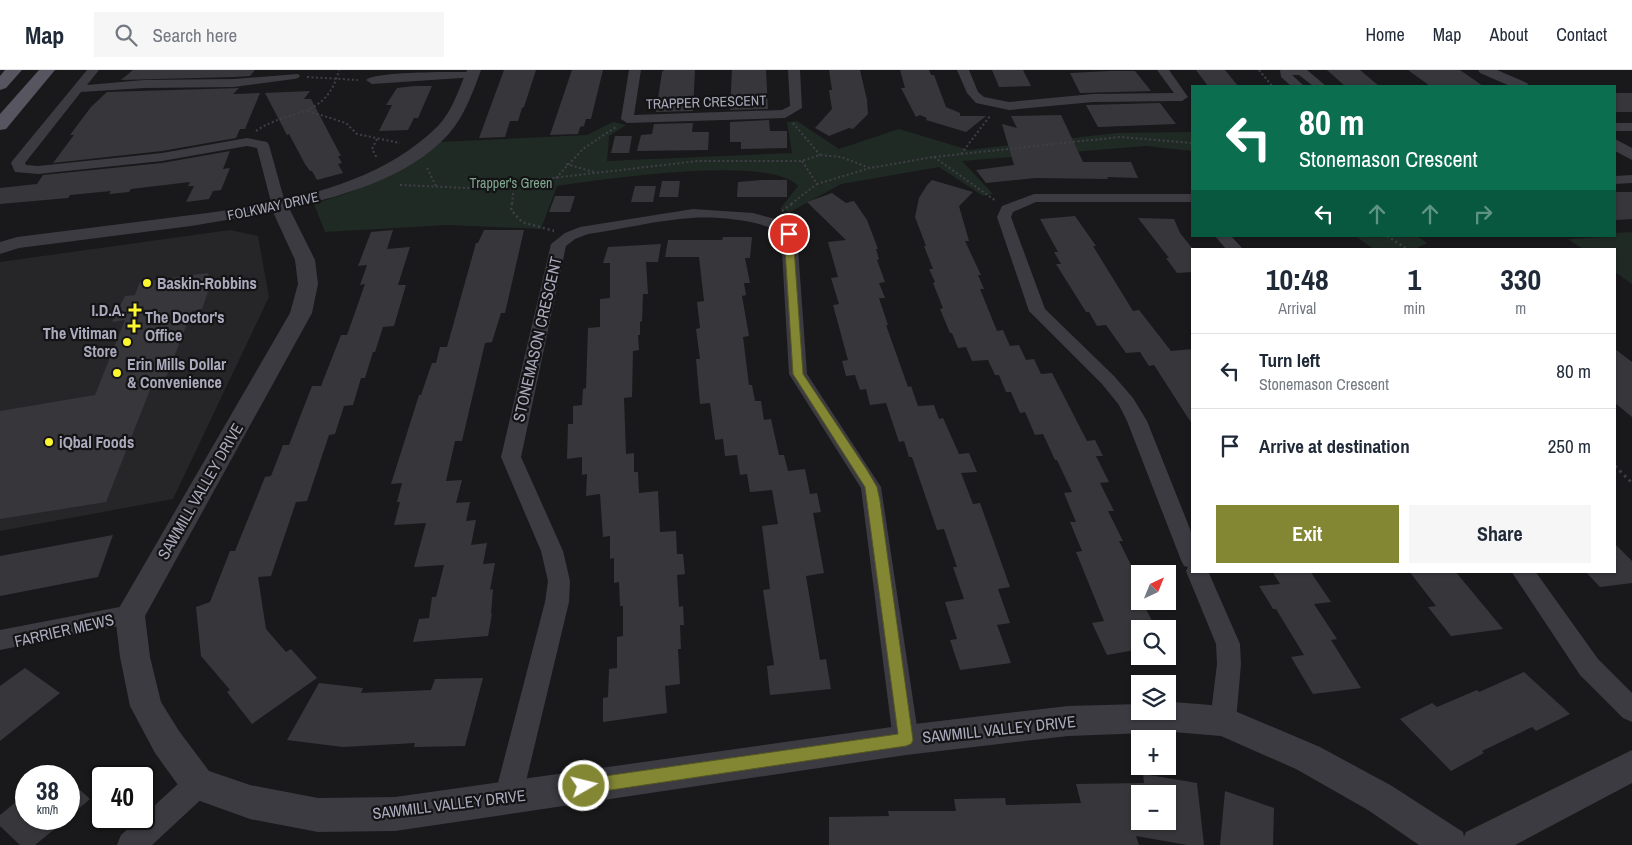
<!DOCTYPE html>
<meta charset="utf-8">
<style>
:root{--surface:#fff;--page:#f6f6f7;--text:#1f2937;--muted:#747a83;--line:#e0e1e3;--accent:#838633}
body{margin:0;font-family:"Archivo Narrow",sans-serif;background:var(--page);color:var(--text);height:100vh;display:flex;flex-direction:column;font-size:19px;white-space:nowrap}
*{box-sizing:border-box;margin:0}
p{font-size:16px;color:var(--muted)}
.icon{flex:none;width:28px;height:28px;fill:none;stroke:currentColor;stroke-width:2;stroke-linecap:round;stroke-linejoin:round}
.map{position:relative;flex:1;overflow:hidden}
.sheet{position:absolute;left:1191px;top:178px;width:425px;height:325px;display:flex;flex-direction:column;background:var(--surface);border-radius:0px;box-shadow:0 1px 4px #0004}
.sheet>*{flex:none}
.top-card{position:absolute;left:1191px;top:15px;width:425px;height:152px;border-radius:0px;box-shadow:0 1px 4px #0004;background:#0b6e4f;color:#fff;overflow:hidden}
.needle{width:32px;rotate:43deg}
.controls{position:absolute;left:1131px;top:495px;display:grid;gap:10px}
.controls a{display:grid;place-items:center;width:45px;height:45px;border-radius:0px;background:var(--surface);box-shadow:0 1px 4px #0004;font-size:25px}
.speed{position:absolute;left:15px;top:695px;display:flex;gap:10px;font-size:25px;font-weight:700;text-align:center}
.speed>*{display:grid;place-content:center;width:65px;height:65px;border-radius:50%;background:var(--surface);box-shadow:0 1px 4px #0004;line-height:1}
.speed small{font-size:12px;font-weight:400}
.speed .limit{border:2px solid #111;border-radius:8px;background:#fff;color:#111}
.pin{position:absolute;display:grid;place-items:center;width:42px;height:42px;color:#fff;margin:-21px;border:2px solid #fff;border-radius:50%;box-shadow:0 1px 5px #0007}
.me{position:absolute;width:55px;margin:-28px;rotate:82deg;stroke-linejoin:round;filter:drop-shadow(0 0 4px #0008)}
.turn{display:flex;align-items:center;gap:18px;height:105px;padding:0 25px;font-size:22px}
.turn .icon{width:65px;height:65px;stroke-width:2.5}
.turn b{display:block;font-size:35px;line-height:42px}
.lanes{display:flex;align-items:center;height:48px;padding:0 25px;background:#0003;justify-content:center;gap:25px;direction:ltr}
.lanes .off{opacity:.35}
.eta{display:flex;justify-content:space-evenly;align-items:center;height:85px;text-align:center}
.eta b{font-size:30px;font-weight:700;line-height:35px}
.action{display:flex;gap:10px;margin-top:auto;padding:10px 25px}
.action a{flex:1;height:58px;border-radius:0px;background:var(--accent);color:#fff;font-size:20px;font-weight:700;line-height:58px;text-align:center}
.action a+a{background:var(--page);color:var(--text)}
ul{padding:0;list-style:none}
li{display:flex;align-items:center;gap:15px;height:75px;padding:0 25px;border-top:1px solid var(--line)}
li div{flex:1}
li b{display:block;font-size:19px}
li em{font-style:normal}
header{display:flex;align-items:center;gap:30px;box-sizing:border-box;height:70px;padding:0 25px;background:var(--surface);border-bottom:1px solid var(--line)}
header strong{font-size:24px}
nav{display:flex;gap:28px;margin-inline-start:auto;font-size:18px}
.search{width:350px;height:45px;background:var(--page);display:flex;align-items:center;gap:12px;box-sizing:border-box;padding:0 18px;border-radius:0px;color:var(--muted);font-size:19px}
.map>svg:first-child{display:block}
.built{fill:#262528}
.green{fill:#202a24}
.building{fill:#37363a;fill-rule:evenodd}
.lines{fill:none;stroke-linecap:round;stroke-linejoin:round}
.path-far2{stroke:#403f48;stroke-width:2;stroke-dasharray:2 2.5;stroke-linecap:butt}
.path-far1{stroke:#403f48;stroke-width:2.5;stroke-dasharray:2 3;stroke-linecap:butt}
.path{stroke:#403f48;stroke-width:3;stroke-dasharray:2.5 4;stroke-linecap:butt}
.minor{fill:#3c3b42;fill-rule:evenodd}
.tertiary{fill:#3c3b42;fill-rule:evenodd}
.primary{fill:#565560;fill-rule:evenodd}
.route{fill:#838633;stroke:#555721}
.poi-dot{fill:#fdf72f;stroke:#141416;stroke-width:2}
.labels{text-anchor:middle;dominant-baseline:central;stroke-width:4.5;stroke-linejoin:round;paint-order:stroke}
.far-street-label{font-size:14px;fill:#aaaabc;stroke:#141416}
.far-park-label{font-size:14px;fill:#80a78f;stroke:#141416}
.poi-label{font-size:16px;font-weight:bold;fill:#aaaabc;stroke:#141416;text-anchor:start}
.street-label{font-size:16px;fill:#aaaabc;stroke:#141416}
</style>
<header>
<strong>Map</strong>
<div class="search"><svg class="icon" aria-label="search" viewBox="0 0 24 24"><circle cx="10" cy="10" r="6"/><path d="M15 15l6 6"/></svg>Search here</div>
<nav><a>Home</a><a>Map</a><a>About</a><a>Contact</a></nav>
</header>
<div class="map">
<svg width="1632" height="775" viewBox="0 0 1632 775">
<rect width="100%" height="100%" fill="#19191b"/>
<polygon class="built" points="230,160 258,166 269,227 173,429 0,461 0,192"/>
<g class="green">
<path d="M797,51L839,79L899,59L969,80L1117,63L1192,62V81L1146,76L962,91L993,124L983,126L939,97L841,114L790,142L780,139L798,116C771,84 600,110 557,116L541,159L448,155L325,162L314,134L351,122L389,106L440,72L587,65L613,52L626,55L609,66L607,91L792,83L787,52Z"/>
<polygon points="1632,162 1632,214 1615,202 1615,179 1583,179 1568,169 1615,166 1615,163"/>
<polygon points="1356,166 1417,166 1427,173 1415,179 1373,179"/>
</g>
<g class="building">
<polygon points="133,0 255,0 250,6 234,7 121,10"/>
<polygon points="504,0 536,0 524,37 522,38 518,51 510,51 505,67 479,68"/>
<polygon points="572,0 603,0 591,49 586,49 584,56 580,57 578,64 550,65"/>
<polygon points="664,0 695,0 693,41 656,42 662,2"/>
<polygon points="732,0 766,0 768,39 730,40"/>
<polygon points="829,0 860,0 867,30 868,44 853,59 849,58 829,66 815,58 832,39 829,20 832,20"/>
<polygon points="900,0 929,0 931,5 934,5 946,37 960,43 960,46 986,46 966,62 926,50 927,48 920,45 916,47 901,18 905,18"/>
<polygon points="992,0 1023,0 1031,16 999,17"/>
<polygon points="1196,0 1225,0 1238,16 1208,16"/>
<polygon points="1327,0 1360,0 1379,16 1345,16"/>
<polygon points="1408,0 1460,0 1483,16 1430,16"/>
<polygon points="1111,1 1135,1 1151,21 1080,23 1070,3"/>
<polygon points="414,16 432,16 418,48 414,48 408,60 379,61 392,35 386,35 397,18"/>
<polygon points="239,18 233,24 260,23 245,59 240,59 236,68 162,81 53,93 74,65 70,65 91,37 107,22"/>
<polygon points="310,21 304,29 311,29 341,86 338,86 342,93 338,94 343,103 317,110 312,101 310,101 305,94 289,64 287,65 265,23"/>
<rect x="1615" y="23" width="17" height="19"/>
<polygon points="1160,33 1176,54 1098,57 1086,35"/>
<polygon points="1061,45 1083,92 1131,92 1138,108 1107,107 1108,109 1036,108 986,113 976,100 1014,95 1002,54 1017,58 1011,46"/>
<polygon points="769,50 770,61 787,61 787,78 741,79 741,72 730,72 730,52"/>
<polygon points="693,53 692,62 709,62 708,80 637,81 641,65 652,64 654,54"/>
<polygon points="615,66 632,66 629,83 611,83"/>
<polygon points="230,81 223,99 230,98 221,120 213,121 209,129 186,132 194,116 188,116 190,112 131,119 129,122 109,124 111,121 70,125 68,128 0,134 0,118 37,114 43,105 162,93"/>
<polygon points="762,110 787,110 787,127 737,127 738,112"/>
<polygon points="932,110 973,122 959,136 969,171 965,171 981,205 978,205 984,219 980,219 997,261 1003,260 1010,276 1019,275 1026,290 1034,289 1041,304 1052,303 1087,371 1095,370 1103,386 1096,386 1109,412 1100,413 1114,441 1108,441 1123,471 1119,471 1140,513 1140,531 1142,531 1156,559 1140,559 1140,579 1107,585 1092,553 1104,551 1076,482 1082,481 1070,452 1076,452 1064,423 1072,422 1057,390 1055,390 1043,364 1035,365 1025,342 1020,343 1011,322 1006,322 999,305 995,305 988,290 972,291 966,277 958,278 952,263 950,263 940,239 943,238 933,213 935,212 929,199 933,199 924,176 926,176 915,147 919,128 927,115"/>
<polygon points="662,111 680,111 678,127 659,127"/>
<polygon points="635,116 656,116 653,132 631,132"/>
<polygon points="1615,122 1632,122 1632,149 1615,150"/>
<polygon points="832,123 846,133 854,131 867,150 878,179 876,179 879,189 877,190 885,212 879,213 885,228 879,228 888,255 886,255 908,317 911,316 918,336 934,335 939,349 943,348 959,384 969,383 977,402 961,403 973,434 980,433 1010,517 998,519 1010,553 997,555 1011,593 960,600 950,570 957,569 945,532 964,529 953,497 957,497 944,459 937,460 912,387 909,387 904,371 899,372 886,333 870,335 866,319 860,320 855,305 846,306 842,291 848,290 833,235 839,234 831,208 838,207 828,172 846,170 807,132"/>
<polygon points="555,126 575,126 570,142 549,142"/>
<polygon points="1075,146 1096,176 1093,176 1133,241 1139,240 1171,281 1192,279 1192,354 1154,295 1149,296 1140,282 1126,283 1106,255 1097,256 1089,242 1086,242 1056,194 1061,194 1054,182 1058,182 1040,149"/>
<polygon points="1138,148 1174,149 1180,163 1192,178 1192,202 1177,203 1166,188 1169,188"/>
<polygon points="393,160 387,179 410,177 398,215 406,215 394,256 383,257 375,282 373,282 365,308 361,308 353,335 344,336 335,364 329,365 307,431 296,432 271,506 258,507 266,559 286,582 291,579 317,608 252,654 227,622 230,620 201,586 196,537 210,532 230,481 235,481 265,407 271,406 283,375 289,375 312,316 321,316 341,265 347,265 365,214 360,215 367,195 358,196 371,162"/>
<polygon points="484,160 524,160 505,243 501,243 492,272 485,273 462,371 455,371 446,411 462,410 456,433 470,432 466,451 476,450 471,475 487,473 483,494 495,493 490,520 493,519 491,544 492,544 488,566 413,572 419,549 429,548 432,527 436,527 444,495 414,497 426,453 394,455 400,432 397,432 402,413 391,414 419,325 421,325 432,293 436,293 440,277 447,277 476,173 478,173"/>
<polygon points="723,167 752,167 750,188 745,188 750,213 744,213 746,225 742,226 749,266 743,267 749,315 752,315 755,331 761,331 764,350 771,349 779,385 784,385 788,401 805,399 810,424 817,423 821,442 813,443 824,503 806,506 820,590 826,589 831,619 770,625 767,596 774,595 763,520 770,519 762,456 778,454 772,420 750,422 747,404 740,405 737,385 725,386 723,369 715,370 710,333 700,334 696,289 700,289 696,259 700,258 697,232 704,231 699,187 665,187 668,170 722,170"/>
<polygon points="661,174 658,192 646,192 648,224 643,224 642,251 640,252 640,265 638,265 639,280 633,281 632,327 624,328 626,384 634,383 634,402 638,402 639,423 658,421 660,462 676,461 677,484 683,484 685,504 677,505 679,537 683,536 684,555 680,555 681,579 678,579 680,614 665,616 667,643 603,652 603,628 608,627 609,599 617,598 617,567 623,566 623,536 620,536 619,512 614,513 614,488 610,489 610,466 603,467 600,424 586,426 587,404 582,405 582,387 567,389 568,354 573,354 573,336 582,335 583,319 586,318 588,258 600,257 600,229 610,228 610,193 603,193 608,177"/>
<polygon points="208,203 211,213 202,239 192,241 163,315 151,317 106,432 0,449 0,341 95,325 125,250 112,252 125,226 135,225 140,212"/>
<polygon points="1615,279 1632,292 1632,347 1615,333"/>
<polygon points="113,465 98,507 0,526 0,486"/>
<polygon points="1615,474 1632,491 1632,513 1600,517 1585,501 1615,501"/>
<polygon points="1272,501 1310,501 1331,532 1314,534 1337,569 1331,570 1361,618 1313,624 1291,587 1304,585 1276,539 1273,539 1259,516 1280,514"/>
<polygon points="1409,501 1455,501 1503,559 1451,566 1428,537 1436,536"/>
<polygon points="25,598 60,623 0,671 0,616"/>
<polygon points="1524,602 1570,644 1536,661 1532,657 1482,681 1484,683 1451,701 1400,649 1432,633 1437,637 1477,620 1479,622"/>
<polygon points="483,608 465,676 414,677 415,673 343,677 287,670 319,613 363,618 361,623 431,620 435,609"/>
<path d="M1143,704L1197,713L1204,775H1187L1136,766L1139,775H829V747L889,746L888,741H956L954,729L1005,728L1006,735L1081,733L1076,714L1144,713ZM1140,724H1168V751H1140Z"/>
<polygon points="69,710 90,729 69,747"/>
<polygon points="1225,721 1274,738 1273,775 1220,775"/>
<polygon points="26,724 26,749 67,749 35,775 20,775 0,756 0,745"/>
</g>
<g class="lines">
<g class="path-far2">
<polyline points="1259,0 1272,16"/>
<polyline points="307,7 358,10"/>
<polyline points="308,41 346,53 357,64 400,73"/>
<polyline points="793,53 820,85"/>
<path d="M256,61C288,38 326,51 339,0"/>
<polyline points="377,69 372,79 377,88"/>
<polyline points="961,84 990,46"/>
<polyline points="934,87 996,131"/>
<polyline points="802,91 817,114 870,98"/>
<polyline points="566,94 594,102"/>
<polyline points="427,98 436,116"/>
<polyline points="556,108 583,79 616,57"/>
<polyline points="400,115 467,118 698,91 802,91 820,85 841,87 870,98 933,87 1120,67 1192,73"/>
<polyline points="512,134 514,114"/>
<polyline points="791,134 817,114"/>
</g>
<g class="path-far1">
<polyline points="512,133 511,140 522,152 554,161"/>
<polyline points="782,141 793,133"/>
<polyline points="1387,166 1407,179"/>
</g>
<polyline class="path" points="1615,396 1632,413"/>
<g class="minor">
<polygon points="87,0 99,0 87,15 144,10 234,9 298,4 300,6 298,8 294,9 234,17 144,18 81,22 25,93 26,95 38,96 162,83 247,68 267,72 269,75 286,136 284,139 274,139 272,136 258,82 257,78 247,76 162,91 38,104 15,102 11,93 13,90"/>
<polygon points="629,0 641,0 634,45 782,40 790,36 788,0 800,0 802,38 785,48 627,53 621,49"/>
<polygon points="957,0 969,0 978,22 984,27 1009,32 1093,24 1174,23 1157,0 1169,0 1188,27 1182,31 1093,32 1009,40 976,33 967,23"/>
<polygon points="1280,0 1307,0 1326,16 1313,16 1299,5 1292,5 1304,16 1291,16 1281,7"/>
<path d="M472,2L476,3L478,5L476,7L372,14L366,10C375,1 455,2 472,2Z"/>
<rect x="1615" y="53" width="17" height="8"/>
<polygon points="1632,105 1632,113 1615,114 1615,106"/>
<polygon points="1034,124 1192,124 1192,132 1036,132 1013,142 1011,147 1045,239 1114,306 1133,328 1147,351 1192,464 1192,501 1208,501 1240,574 1241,594 1236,651 1232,659 1223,663 1214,659 1210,651 1217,594 1216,574 1186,501 1188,497 1184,496 1181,490 1127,351 1119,335 1102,314 1029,241 997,147 1002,136"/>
<path d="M693,139L753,143L786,152L797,164L807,304L881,417L919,670L915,679L906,682L897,679L893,670L861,418L789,304L781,165C768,150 713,146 692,148C658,150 623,159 588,164L575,169L566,176L521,387L563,481L570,511L569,532L522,728L518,737L508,741L498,737L494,728L545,532L548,511L541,481L501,387L551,174L565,163L580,157Z"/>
<polygon points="1215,166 1231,166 1243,179 1226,179"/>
<polygon points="1511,501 1535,501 1598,589 1632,623 1632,652 1623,648 1580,605"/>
<polygon points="130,535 138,538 142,545 138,552 0,580 0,560"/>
<polygon points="198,701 208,705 212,714 208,723 152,775 117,775 121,765 139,749 144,749 144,745 188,705"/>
</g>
<g class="tertiary">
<path d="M467,0H481C474,19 467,39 455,56C420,104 345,126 289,138L315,190L318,214L312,243L145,546L150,587L161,632L179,661L209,701L250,715L318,728L395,727L906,655L1068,636L1140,634V641H1168V633L1173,632L1223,636L1320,677L1392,716L1463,762L1464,767L1466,762L1632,680V713L1515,775H1419L1368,740L1296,699L1221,666L1173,662L1068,666L906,685L395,761L318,762L250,749L186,726L155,683L130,636L120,587L115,545L290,243L298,214L295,190L273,142L191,156L19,178L0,184V172L17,167C65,161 113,155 160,149C254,137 366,126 437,57C452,42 459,19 467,0Z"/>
<polygon points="1478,0 1497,0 1527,13 1529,16 1510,16 1480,3"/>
<polygon points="1615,69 1632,78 1632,90 1615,81"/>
</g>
<g class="primary">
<polygon points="5,0 22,0 6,18 0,20 0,6"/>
<polygon points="39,0 55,0 6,59 0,60 0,44"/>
</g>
</g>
<polygon class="route" points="789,161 793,164 803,304 867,400 877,417 880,431 913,670 911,674 906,676 584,724 578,722 576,716 578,711 584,709 898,664 865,417 793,304 784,164"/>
<g class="poi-dot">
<circle cx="147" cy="213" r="5"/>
<path d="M132.5 232.5h5v5h5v5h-5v5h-5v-5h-5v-5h5z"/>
<path d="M131.5 248.5h5v5h5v5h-5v5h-5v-5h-5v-5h5z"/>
<circle cx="127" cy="272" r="5"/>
<circle cx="117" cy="303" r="5"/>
<circle cx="49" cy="372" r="5"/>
</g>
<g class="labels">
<g class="far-street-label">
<text transform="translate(706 32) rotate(-2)">TRAPPER CRESCENT</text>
<text transform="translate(273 136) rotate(-12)">FOLKWAY DRIVE</text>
</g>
<g class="far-park-label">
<text x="511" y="113">Trapper's Green</text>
</g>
<g class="poi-label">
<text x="157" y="213">Baskin-Robbins</text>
<text x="125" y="240" text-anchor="end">I.D.A.</text>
<text x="145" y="247">The Doctor's<tspan x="145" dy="18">Office</tspan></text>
<text x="117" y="263" text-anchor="end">The Vitiman<tspan x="117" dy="18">Store</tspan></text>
<text x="127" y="294">Erin Mills Dollar<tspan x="127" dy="18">&amp; Convenience</tspan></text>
<text x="59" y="372">iQbal Foods</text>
</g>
<g class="street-label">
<text transform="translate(537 269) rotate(-77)">STONEMASON CRESCENT</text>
<text transform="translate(200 421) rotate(-60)">SAWMILL VALLEY DRIVE</text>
<text transform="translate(64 560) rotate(-13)">FARRIER MEWS</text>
<text transform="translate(999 659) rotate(-6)">SAWMILL VALLEY DRIVE</text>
<text transform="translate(449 734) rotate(-7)">SAWMILL VALLEY DRIVE</text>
</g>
</g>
</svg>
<div class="controls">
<a><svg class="needle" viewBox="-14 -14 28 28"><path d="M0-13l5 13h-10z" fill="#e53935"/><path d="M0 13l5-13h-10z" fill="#747a83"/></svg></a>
<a><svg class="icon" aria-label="search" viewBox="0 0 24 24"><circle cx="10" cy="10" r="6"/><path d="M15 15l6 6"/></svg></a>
<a><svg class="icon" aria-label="layers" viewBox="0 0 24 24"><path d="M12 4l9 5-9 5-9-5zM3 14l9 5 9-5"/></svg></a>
<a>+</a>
<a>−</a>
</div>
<div class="speed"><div>38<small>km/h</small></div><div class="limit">40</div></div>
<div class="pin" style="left:789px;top:164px;background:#d93025"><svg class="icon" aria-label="arrive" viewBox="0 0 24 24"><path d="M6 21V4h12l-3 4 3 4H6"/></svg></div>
<svg class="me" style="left:584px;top:716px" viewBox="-20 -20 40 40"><circle r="17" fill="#838633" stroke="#fff" stroke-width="3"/><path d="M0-11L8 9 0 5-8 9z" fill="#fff"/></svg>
<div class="top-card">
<div class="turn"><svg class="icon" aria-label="left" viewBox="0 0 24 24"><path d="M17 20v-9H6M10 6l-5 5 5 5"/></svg><div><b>80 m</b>Stonemason Crescent</div></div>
<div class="lanes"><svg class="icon" aria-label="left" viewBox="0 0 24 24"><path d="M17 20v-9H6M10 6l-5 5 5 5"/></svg><svg class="icon off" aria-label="ahead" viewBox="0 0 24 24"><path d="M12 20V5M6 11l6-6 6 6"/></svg><svg class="icon off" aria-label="ahead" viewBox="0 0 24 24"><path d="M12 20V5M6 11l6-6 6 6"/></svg><svg class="icon off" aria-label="right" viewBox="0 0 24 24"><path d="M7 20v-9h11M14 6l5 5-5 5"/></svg></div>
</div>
<section class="sheet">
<div class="eta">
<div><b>10:48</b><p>Arrival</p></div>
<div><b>1</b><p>min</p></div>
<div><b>330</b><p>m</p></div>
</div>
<ul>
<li><svg class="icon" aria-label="left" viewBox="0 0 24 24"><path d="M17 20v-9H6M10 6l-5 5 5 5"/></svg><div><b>Turn left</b><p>Stonemason Crescent</p></div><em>80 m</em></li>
<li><svg class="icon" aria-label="arrive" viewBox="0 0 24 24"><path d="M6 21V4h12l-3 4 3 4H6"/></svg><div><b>Arrive at destination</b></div><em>250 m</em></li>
</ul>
<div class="action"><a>Exit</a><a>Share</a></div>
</section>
</div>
